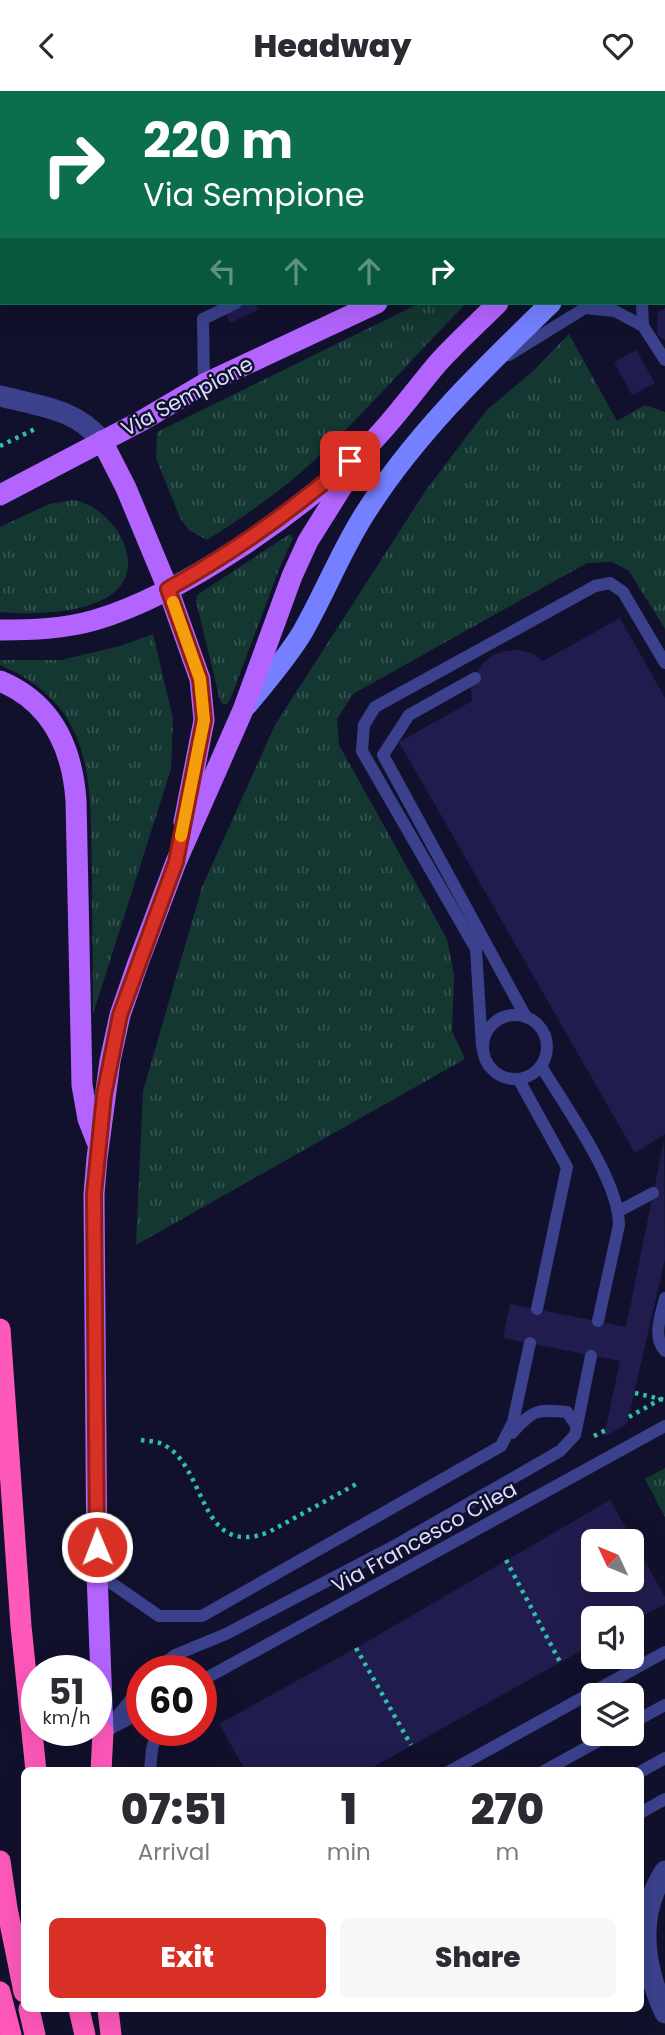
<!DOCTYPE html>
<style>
:root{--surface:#fff;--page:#f7f7f7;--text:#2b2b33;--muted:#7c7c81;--accent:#d93025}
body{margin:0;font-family:Poppins,sans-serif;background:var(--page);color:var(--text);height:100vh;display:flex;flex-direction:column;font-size:26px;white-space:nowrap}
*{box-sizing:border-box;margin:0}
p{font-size:23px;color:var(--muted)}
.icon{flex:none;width:38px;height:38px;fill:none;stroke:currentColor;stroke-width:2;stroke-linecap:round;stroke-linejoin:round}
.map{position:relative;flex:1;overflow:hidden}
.drawer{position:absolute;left:21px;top:1676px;width:623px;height:245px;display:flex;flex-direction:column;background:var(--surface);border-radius:10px;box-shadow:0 7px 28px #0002}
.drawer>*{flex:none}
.banner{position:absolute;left:0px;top:0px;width:665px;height:214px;box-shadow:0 7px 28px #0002;background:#0b6e4f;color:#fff;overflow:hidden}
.needle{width:46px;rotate:314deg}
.fabs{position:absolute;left:581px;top:1438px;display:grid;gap:14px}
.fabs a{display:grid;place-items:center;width:63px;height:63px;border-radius:10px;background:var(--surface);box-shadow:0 7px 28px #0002;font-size:35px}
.speed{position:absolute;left:21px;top:1564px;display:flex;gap:14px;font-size:35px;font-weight:700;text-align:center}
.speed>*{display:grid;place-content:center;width:91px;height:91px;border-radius:50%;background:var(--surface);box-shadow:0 7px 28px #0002;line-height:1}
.speed small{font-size:18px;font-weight:400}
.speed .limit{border:10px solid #d22;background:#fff;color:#111}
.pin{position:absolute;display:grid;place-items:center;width:60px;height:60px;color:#fff;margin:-30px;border-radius:14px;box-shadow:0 4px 10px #0006}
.me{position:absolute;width:77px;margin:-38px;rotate:359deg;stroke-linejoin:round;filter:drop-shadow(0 0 5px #0008)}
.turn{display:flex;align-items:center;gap:24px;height:147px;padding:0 28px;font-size:32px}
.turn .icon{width:91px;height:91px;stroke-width:2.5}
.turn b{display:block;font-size:49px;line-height:60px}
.lanes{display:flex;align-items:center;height:66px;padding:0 28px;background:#0003;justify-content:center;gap:35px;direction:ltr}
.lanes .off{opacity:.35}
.eta{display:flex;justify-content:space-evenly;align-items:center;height:119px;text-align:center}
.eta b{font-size:42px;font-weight:800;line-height:49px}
.cta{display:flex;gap:14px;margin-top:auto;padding:14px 28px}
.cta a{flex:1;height:80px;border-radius:10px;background:var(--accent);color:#fff;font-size:28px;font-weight:800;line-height:80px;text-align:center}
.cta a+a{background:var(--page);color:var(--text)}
header{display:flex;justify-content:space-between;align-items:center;height:91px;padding:0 28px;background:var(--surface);font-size:32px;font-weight:800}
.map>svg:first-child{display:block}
.grass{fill:url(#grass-tufts)}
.building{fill:#211c4e;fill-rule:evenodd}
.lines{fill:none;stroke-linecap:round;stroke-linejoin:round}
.path{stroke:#2ec1a8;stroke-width:4.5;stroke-dasharray:3.5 5;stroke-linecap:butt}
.lane{stroke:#3b418c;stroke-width:12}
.street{stroke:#3b418c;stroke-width:21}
.secondary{stroke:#7480ff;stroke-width:21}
.primary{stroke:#b364ff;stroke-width:21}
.highway{stroke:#ff58bb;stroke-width:21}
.route-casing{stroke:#8d1f18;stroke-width:18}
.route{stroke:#d93025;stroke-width:12}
.slow{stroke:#f59e0b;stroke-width:12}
.labels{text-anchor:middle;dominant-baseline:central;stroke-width:5;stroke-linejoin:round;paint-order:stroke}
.street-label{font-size:21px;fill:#ddf;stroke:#12112d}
</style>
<header><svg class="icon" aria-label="back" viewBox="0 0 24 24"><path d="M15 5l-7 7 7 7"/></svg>Headway<svg class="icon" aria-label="heart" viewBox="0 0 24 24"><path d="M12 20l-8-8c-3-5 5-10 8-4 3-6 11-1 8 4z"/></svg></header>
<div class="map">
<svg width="665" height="1944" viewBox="0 0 665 1944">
<defs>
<pattern id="grass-tufts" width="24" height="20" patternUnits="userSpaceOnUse" patternTransform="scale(1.75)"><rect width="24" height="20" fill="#143732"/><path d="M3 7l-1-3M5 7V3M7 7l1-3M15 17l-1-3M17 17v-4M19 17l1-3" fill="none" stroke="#365451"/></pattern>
</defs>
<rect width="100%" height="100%" fill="#12112d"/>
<g class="grass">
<path d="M420,212H467C418,260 373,314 322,362C288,395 247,424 207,449L189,439L180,427L156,367L157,341Z"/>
<polygon points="569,243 617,330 645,314 665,321 665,538 629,480 612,471 587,472 353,603 337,628 339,654 447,848 454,884 452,940 465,968 136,1154 143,1000 202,796 275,634 426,399 486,320 532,281"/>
<path d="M74,409C114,417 150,475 112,503C85,523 32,524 0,521V436L49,413Z"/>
<polygon points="290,443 293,447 280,476 230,609 227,613 223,613 220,609 196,510 197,504"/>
<path d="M153,543L173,628L171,678L93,923C93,876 92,830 92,783C90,692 97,616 0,574V569H61L120,555Z"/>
<polygon points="665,1377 665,1426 645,1388"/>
</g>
<g class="building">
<polygon points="221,212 255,212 258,219 230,232"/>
<polygon points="665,217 665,249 657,244 658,221"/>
<polygon points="636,259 655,292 632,304 614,271"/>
<polygon points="620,527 665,607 665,1043 635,1062 399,651 472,610 471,597 475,584 482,573 493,564 505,560 519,559 532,562 543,570"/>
<polygon points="664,1049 665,1168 627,1333 604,1346 620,1270 503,1247 510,1213 626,1236"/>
<path d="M610,1409L665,1506V1513L632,1531V1528H593V1553L366,1680H246L219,1633L356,1557ZM593,1451H632V1489H593Z"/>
</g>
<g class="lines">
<g class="path">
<polyline points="663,15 665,14"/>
<polyline points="0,355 35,338"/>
<polyline points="635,1302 665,1309"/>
<polyline points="629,1326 661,1308"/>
<polyline points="594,1345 606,1339"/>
<path d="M141,1349C148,1350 156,1350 162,1353C208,1374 197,1469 269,1441L360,1391"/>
<polyline points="506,1469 560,1571"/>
<polyline points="356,1557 411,1654"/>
</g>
<g class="lane">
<polyline points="663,145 665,143"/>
<polyline points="643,235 665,269"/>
<polyline points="509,264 585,217 615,220 643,235 642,212"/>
<polyline points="204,293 203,228 236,212"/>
<polyline points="475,587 409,624 383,664 526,926"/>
<circle cx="515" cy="956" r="32"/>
<polyline points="482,956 476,858 362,660 364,634 375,616 595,495 610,492 623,501 665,572"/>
<path d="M541,975C565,1015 619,1089 619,1134L598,1230"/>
<polyline points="519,989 567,1076 537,1218"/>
<polyline points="619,1120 653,1102"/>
<path d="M665,1207C661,1224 652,1246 665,1260"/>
<path d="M512,1342C533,1319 536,1318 567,1321L576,1334"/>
<polyline points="97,1482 159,1525 202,1525 501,1355 513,1331 530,1252"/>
<polyline points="155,1580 175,1564 226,1543 396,1454 560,1360 575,1344 591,1265"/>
<polyline points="201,1590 665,1335"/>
<polyline points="632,1632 665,1614"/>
<polyline points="110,1638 142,1621"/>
<polyline points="104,1641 142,1595"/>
<polyline points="150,1680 152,1658 157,1640"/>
<polyline points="450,1680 665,1561"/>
<polyline points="544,1680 611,1643"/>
<polyline points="640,1681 665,1667"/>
<polyline points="640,1722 665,1708"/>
</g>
<g class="street">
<path d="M0,305C39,315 75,317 102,350"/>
<path d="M665,1780C636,1824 644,1876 665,1922"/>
</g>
<g class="secondary">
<polyline points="663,122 665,121"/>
<path d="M247,614C266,591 286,568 302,542C324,504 340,462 364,424C414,344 484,277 551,212"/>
</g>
<g class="primary">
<polyline points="663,72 665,70"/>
<polyline points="102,350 126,397 168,498 200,588 204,629 184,731"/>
<polyline points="0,404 143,329 204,293 377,212"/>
<path d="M0,539C32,539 64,538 95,529C183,503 299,421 366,357C392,332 414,300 438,272C457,251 478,232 498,212"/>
<path d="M0,590C51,611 72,656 76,709L82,994L88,1028L97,1051"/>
<polyline points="103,1641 97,1482 94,1103 97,1067 110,970 120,924 138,872 176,771 243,619 292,485 308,450 367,356"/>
</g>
<g class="highway">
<polyline points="0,1238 21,1535 36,1680"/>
<polyline points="101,1680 103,1641"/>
<polyline points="0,1770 7,1817 24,1901"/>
<polyline points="0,1901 11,1944"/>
<polyline points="29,1918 35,1944"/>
<polyline points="79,1918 85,1944"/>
<polyline points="108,1918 111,1944"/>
</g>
</g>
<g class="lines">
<defs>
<path id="route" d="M97,1456L94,1103L104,1004L120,924L176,771L204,629L200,588L168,498C234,461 293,419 350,370"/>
</defs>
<use href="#route" class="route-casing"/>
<use href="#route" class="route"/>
<polyline class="slow" points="173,511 200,588 204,629 181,745"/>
</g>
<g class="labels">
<g class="street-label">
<text transform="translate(187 305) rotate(-28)">Via Sempione</text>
<text transform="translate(424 1446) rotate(-29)">Via Francesco Cilea</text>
</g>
</g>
</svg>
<div class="fabs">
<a><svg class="needle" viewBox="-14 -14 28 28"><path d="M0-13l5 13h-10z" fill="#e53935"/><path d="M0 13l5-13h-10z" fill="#7c7c81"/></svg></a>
<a><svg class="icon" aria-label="sound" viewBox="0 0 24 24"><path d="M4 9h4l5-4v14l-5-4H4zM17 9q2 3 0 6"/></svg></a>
<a><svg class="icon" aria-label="layers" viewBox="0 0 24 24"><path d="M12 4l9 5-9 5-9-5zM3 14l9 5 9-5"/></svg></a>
</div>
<div class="speed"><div>51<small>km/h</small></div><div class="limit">60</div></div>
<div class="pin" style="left:350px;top:370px;background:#d93025"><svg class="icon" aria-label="arrive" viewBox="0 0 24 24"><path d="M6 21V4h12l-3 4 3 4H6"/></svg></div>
<svg class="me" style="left:97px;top:1456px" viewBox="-20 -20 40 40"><circle r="17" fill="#d93025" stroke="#fff" stroke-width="3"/><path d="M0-11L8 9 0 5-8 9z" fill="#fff"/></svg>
<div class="banner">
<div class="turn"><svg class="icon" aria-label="right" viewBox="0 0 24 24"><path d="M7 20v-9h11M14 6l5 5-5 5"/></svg><div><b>220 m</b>Via Sempione</div></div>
<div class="lanes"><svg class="icon off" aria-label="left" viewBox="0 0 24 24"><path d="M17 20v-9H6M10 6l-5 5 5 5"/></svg><svg class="icon off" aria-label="ahead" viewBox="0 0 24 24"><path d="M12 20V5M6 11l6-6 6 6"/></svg><svg class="icon off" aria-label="ahead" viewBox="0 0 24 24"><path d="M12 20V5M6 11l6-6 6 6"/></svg><svg class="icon" aria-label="right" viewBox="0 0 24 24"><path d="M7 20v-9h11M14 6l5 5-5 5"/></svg></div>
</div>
<section class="drawer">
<div class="eta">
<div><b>07:51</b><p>Arrival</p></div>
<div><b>1</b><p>min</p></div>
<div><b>270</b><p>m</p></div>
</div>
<div class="cta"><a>Exit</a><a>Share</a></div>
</section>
</div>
